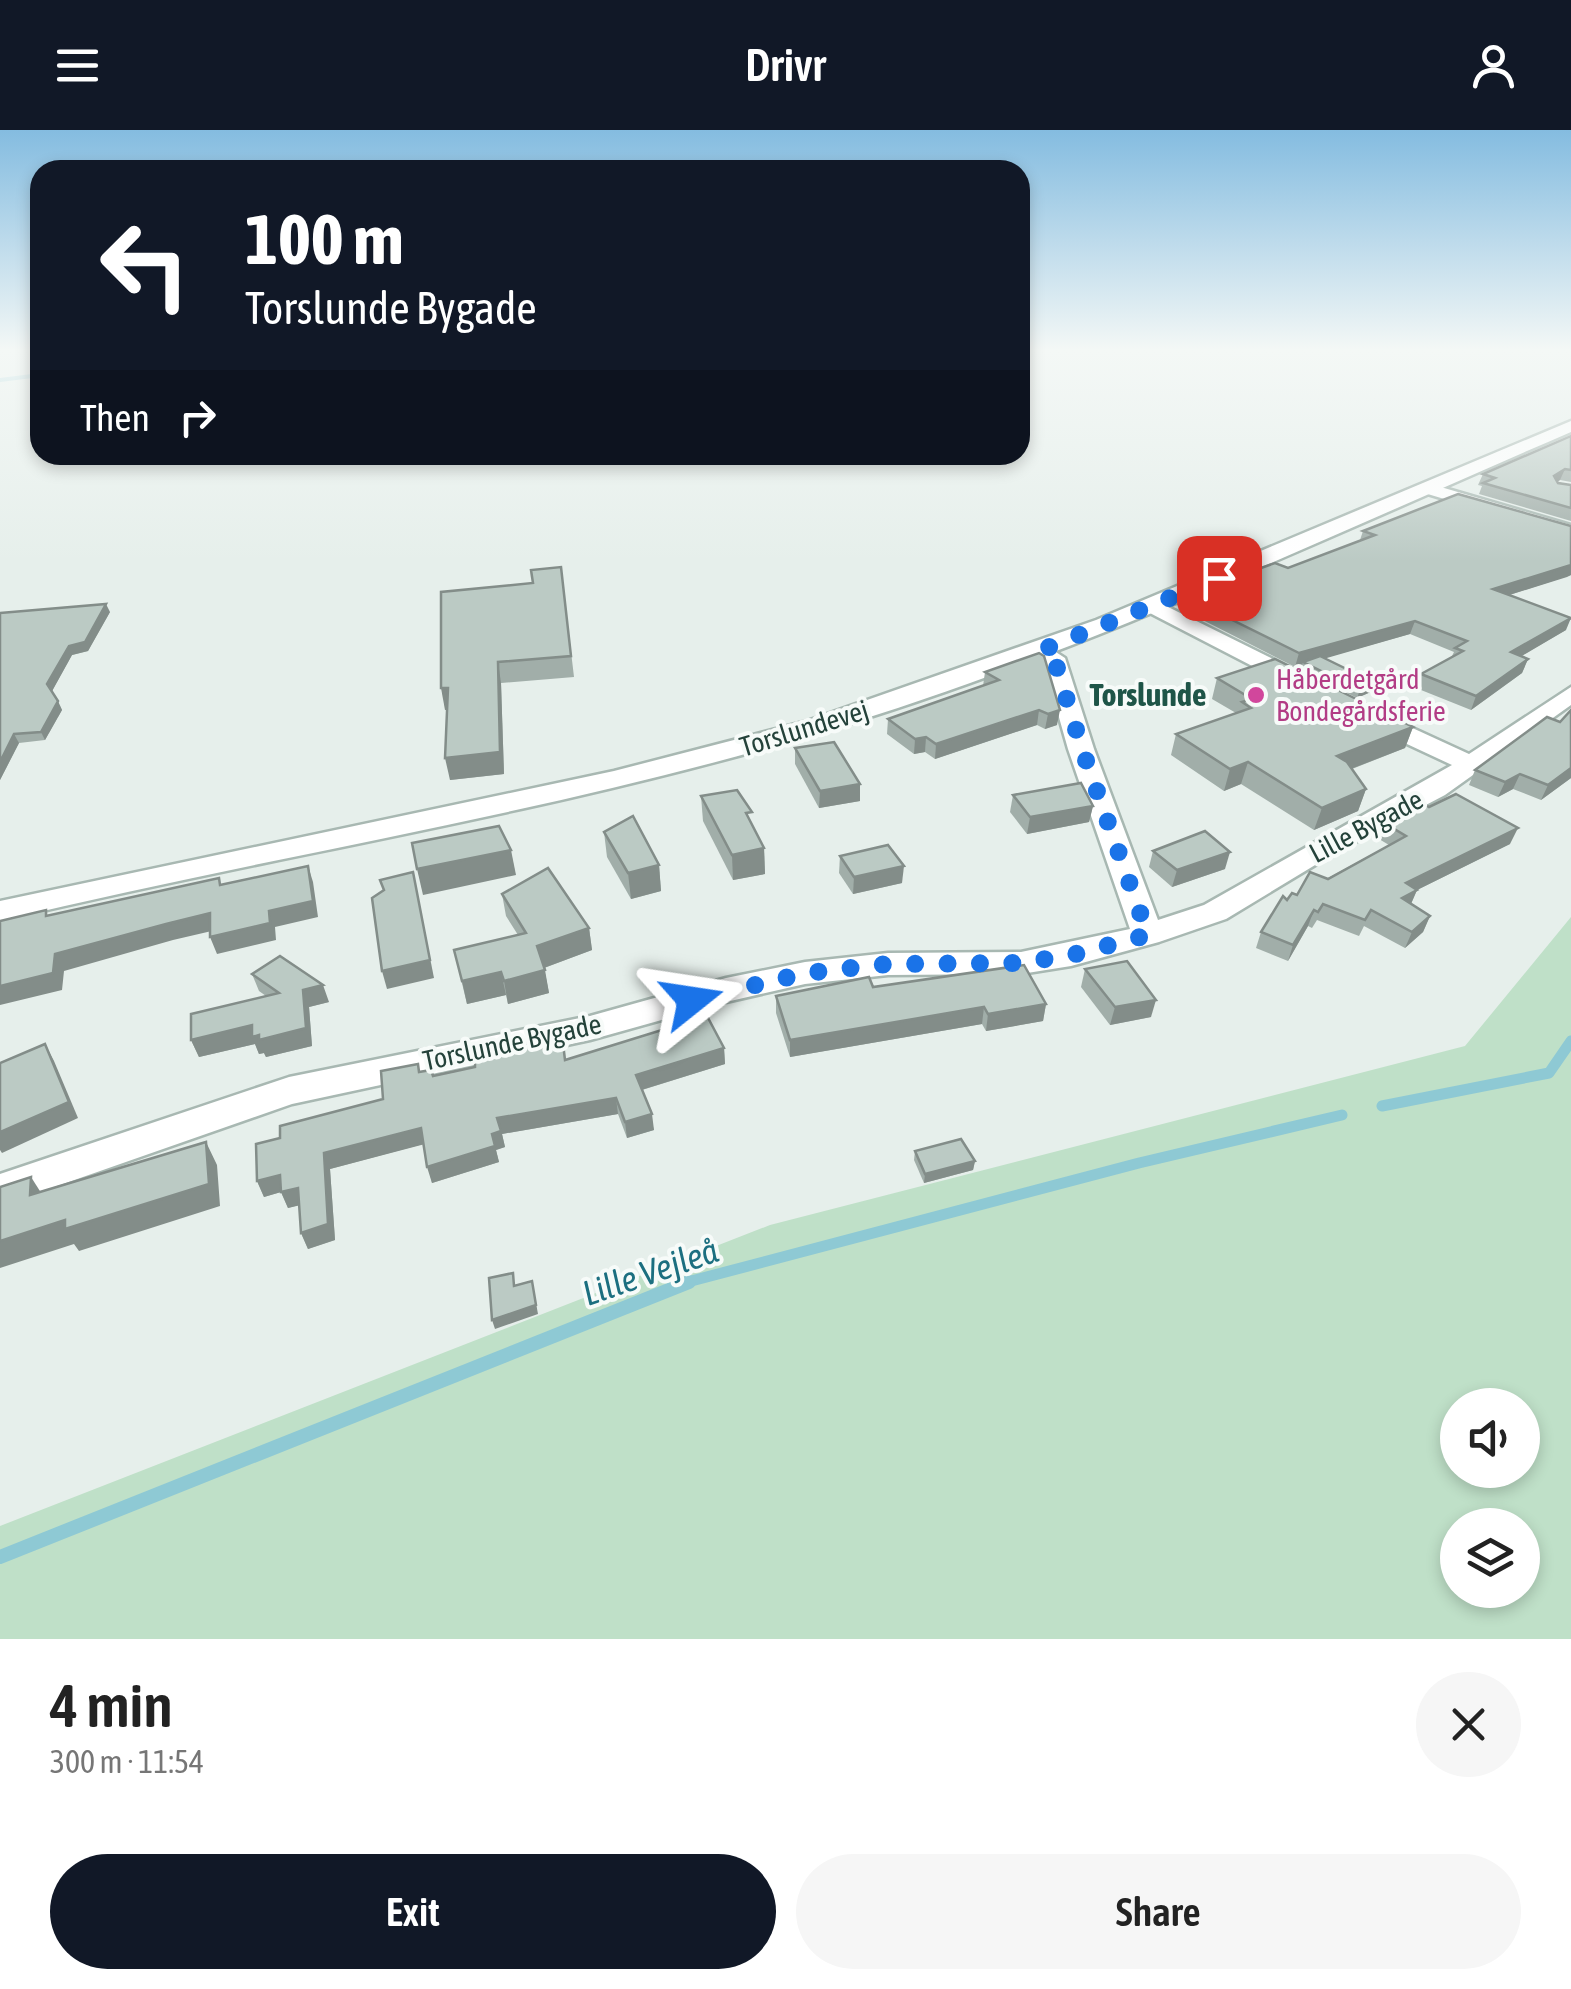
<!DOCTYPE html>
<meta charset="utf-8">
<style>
:root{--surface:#fff;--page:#f6f6f6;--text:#222;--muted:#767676;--accent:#111827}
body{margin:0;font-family:"Asap Condensed",sans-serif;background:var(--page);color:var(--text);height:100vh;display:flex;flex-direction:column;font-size:38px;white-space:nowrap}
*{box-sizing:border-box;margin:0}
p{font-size:32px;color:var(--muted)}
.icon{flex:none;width:55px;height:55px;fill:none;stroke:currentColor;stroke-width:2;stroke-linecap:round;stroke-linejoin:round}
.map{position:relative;height:1509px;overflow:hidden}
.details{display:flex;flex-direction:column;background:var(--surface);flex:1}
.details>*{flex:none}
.guide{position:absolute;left:30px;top:30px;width:1000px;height:305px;border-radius:30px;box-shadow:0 5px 15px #0003;background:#111827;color:#fff;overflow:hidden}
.fabs{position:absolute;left:1440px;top:1258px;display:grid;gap:20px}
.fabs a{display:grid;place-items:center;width:100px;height:100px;border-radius:50%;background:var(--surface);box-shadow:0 5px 15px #0003;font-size:50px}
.pin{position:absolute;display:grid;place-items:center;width:85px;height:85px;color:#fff;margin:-42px;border-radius:20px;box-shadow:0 5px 15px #0006}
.me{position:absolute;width:110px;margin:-55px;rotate:75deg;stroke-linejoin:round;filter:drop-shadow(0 0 8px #0008)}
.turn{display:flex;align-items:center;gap:35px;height:210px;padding:0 50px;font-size:45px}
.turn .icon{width:130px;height:130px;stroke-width:2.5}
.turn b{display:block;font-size:70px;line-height:85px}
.then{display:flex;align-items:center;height:95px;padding:0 50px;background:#0003;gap:20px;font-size:38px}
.round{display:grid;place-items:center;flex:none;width:105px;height:105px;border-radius:52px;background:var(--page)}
.headline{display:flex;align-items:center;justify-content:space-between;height:170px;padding:0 50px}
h1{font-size:60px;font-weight:600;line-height:75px}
.cta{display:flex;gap:20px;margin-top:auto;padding:20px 50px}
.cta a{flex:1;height:115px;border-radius:60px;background:var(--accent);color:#fff;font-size:40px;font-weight:600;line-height:115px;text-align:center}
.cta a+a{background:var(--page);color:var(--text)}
header{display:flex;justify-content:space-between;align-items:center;height:130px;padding:0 50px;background:var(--accent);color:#fff;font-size:45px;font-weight:600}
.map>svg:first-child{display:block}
.green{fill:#bfe0c8;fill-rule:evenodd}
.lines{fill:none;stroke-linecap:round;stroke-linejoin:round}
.stream-far2{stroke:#8ec9d4;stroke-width:4}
.stream-far1{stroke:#8ec9d4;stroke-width:11}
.stream{stroke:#8ec9d4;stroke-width:14}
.minor-casing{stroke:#a8b8b2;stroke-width:5}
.tertiary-casing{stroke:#a8b8b2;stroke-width:5}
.minor{fill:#fff;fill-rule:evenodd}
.tertiary{fill:#fff;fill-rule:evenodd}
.wall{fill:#a1aea9}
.shaded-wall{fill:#838d89}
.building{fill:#bbcac4;stroke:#838d89;stroke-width:2.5}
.route{stroke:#1a73e8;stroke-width:18;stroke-dasharray:0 32.4}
.hotel-dot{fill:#d1479c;stroke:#f7fbf9;stroke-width:4}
.labels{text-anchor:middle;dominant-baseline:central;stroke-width:8;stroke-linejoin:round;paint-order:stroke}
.hotel-label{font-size:28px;fill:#b23c85;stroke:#f7fbf9;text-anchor:start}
.street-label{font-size:28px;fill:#24423a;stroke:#f7fbf9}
.quarter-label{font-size:32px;font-weight:bold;fill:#1f5548;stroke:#f7fbf9}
.near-water-label{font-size:35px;font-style:italic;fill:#1c6f80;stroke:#f7fbf9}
</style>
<header><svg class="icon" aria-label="menu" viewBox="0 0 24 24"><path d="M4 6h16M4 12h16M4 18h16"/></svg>Drivr<svg class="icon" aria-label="person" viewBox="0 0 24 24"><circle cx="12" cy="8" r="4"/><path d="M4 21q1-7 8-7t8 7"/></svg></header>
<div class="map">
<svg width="1571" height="1509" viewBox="0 0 1571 1509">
<rect width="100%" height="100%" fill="#e6efeb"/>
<path class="green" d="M1571,787V1509H0V1396L770,1095L1465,916ZM1458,1275H1522V1340H1458ZM1458,1395H1522V1460H1458Z"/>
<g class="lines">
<polyline class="stream-far2" points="0,250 40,245"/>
<g class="stream-far1">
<polyline points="1382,976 1549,943 1571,911"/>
<polyline points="680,1154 1139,1033 1342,985"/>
</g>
<polyline class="stream" points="0,1427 689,1152"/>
<defs>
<g id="minor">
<polygon points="1427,353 1571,395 1571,407 1421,362 1418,358"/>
<polygon points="1154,470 1309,547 1313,552 1309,557 1293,557 1146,481 1143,476"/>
<polygon points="1042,513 1065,528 1094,619 1158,790 1204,775 1452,635 1364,594 1361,589 1364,584 1382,584 1469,624 1571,557 1571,575 1445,665 1340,720 1226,789 1159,812 1071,836 1021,844 888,845 805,854 726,872 590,910 292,974 0,1076 0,1044 289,947 590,886 726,848 805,832 888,823 1021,822 1130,799 1068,619 1043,531 1031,520"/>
</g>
<path id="tertiary" d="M1571,291V302C1325,408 1081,524 825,601C555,683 274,725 0,791V771L614,641L807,591L1096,490Z"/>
</defs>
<use href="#minor" class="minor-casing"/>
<use href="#tertiary" class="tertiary-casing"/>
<use href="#minor" class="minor"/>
<use href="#tertiary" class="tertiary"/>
</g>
<g class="wall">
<polygon points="1571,306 1571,352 1560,350 1557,352 1571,355 1571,391 1479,364 1482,356 1478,355 1483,344"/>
<polygon points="1571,396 1571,445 1509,465 1566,500 1521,526 1528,529 1522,543 1471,580 1416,558 1421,544 1451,528 1454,522 1410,504 1324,528 1375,553 1373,561 1357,568 1300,540 1302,535 1295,537 1187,482 1190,469 1226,454 1227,450 1288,438 1360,410 1363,401"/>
<polygon points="561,437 574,547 501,553 504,644 450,650 447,580 445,580 533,453"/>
<polygon points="110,482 88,521 72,525 52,561 62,580 45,610 19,613 0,650 0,483"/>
<polygon points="1039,523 1057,595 1045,599 1037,595 935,629 925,622 914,624 887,604 888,589 983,556 985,542"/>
<polygon points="1217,548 1413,597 1405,618 1352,639 1366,659 1358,681 1314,700 1241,654 1224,661 1171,625 1176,604 1236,583 1212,569"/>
<polygon points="795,618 860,671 819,678 795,634"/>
<polygon points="1475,640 1571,648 1541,670 1513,659 1498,667 1469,655"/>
<polygon points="1013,665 1093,676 1089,692 1027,704 1010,682"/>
<polygon points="701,666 752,695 764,718 765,744 733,750 703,691"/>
<polygon points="1429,677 1510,714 1417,760 1411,774 1430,786 1423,802 1405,818 1364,796 1359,806 1317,790 1312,798 1308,796 1288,831 1256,818 1261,802 1287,770 1389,715 1374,706 1381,691"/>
<polygon points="604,702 659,735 661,761 631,769 607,727"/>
<polygon points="1153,721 1225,739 1172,757 1149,737"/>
<polygon points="840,726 902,753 853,764 839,743"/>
<polygon points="502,764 589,798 592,820 544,838 549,863 508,874 506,865 467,874 454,820 518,805 506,786"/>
<polygon points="1085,839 1151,887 1110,895 1081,857"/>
<polygon points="252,844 329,872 309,877 312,916 266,927 264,923 259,924 255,914 199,927 191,910 266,866 259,861"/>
<polygon points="873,857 1046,874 1043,891 986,901 982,894 790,927 776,883 776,866"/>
<polygon points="724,918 725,934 642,960 654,1000 627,1008 618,984 502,1004 505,1017 496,1020 499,1032 432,1053 423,1014 330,1039 335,1110 308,1119 301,1103 299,1075 288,1078 281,1062 264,1067 257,1051 280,1008 383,969 418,934 420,942 433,946 566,930"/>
<polygon points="915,1021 975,1031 973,1040 924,1053 914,1030"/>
</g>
<g class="shaded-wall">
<polygon points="1565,339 1560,350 1549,357 1554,346"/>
<polygon points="1571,435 1571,445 1567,447 1487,472 1493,459"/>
<polygon points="106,474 110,482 88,521 72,525 51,563 47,554 69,516"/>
<polygon points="1571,488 1566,500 1505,536 1511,522"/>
<polygon points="1415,491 1410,504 1306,534 1303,532 1302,535 1295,537 1299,523"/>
<polygon points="1528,529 1522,543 1471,580 1476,566"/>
<polygon points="498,532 501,553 504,644 450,650 445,628"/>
<polygon points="1375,553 1373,561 1357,568 1360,560"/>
<polygon points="441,558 448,558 452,579 445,580"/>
<polygon points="58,571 62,580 45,610 41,602"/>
<polygon points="1039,580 1037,595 935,629 936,614"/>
<polygon points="1060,580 1057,595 1045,599 1048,584"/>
<polygon points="1413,597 1405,618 1330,647 1337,626"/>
<polygon points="14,604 19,613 0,650 0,632"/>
<polygon points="926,607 925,622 914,624 915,609"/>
<polygon points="1248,632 1241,654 1224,661 1230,639"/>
<polygon points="1571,638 1571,648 1541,670 1548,655"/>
<polygon points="1520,644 1513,659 1498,667 1505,652"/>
<polygon points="860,654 860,671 819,678 820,661"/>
<polygon points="1366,659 1358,681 1314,700 1322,678"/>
<polygon points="1093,676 1089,692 1027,704 1030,687"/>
<polygon points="1518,698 1510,714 1417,760 1410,776 1402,768 1406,753"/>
<polygon points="764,718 765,744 733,750 732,725"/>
<polygon points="511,720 516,745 423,765 417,739"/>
<polygon points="1230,722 1225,739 1172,757 1177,740"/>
<polygon points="659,735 661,761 631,769 628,743"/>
<polygon points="308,736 313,752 318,787 275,797 276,810 217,824 210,807 269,781"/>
<polygon points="904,736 902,753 853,764 854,747"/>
<polygon points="413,742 434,848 387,859 382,841"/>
<polygon points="1314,780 1308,796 1288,831 1293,815"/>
<polygon points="210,783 216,800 173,810 64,841 62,860 0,875 0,856 55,824 166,794"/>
<polygon points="1430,786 1423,802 1405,818 1412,802"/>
<polygon points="589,798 592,820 541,839 537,816"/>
<polygon points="545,840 549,863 508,874 504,851"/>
<polygon points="501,842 506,865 467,874 462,851"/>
<polygon points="323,855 329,872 309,877 312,916 266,927 264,923 259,924 255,914 199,927 191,910 252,895 259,905 303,860"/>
<polygon points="1156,870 1151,887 1110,895 1115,877"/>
<polygon points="1046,874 1043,891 986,901 988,884"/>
<polygon points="984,877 982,894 790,927 790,910"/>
<polygon points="45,914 54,931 78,988 2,1023 0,1020 0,1002"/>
<polygon points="724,918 725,934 638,961 636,945"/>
<polygon points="616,968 618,984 502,1004 505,1017 496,1020 499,1032 432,1053 427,1037 492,1004 497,988"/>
<polygon points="652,984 654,1000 627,1008 625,992"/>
<polygon points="421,998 425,1014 330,1039 335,1110 308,1119 301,1103 324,1023"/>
<polygon points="206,1012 217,1035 220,1076 79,1121 74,1114 0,1138 0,1111"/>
<polygon points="975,1031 973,1040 924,1053 925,1044"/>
<polygon points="280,1045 298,1058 305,1074 288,1078 281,1062 264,1067 257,1051"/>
<polygon points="31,1047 45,1069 30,1065"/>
<polygon points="532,1151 538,1184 495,1199 492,1190"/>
</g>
<g class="building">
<polygon points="1571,306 1571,340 1565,339 1554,346 1558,353 1571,355 1571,378 1483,353 1495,348 1483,344"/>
<polygon points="1458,364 1571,396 1571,435 1493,459 1571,488 1511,522 1528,529 1476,566 1421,544 1463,521 1455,518 1467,511 1415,491 1299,523 1190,469 1232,451 1227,450 1275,433 1288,438 1375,405 1363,401"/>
<polygon points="561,437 571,526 498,532 500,622 445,628 448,558 441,558 441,462 533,453 531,440"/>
<polygon points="106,474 85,512 69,516 47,554 58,571 41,602 14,604 0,632 0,483"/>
<polygon points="1039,523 1044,526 1060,580 1048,584 1039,580 936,614 926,607 915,609 888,589 999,550 985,542"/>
<polygon points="1320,526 1375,553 1360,560 1303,532"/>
<polygon points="1275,529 1413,597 1337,626 1347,632 1366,659 1322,678 1248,632 1230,639 1176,604 1251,578 1242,572 1252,569 1217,548"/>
<polygon points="1571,580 1571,638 1548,655 1520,644 1505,652 1475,640 1547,587 1560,592"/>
<polygon points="834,612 860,654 820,661 795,618"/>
<polygon points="1081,653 1093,676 1030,687 1013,665"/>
<polygon points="737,660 752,682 746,683 764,718 732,725 701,666"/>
<polygon points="1456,664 1518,698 1406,753 1417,760 1402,768 1430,786 1412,802 1371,780 1365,790 1323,774 1318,782 1314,780 1293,815 1261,802 1283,766 1287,770 1292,763 1297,765 1310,742 1328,749 1406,706 1381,691 1419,671 1429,677"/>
<polygon points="633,686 659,735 628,743 604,702"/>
<polygon points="499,696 511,720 417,739 412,713"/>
<polygon points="1205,701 1230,722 1177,740 1153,721"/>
<polygon points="888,715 904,736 854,747 840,726"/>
<polygon points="308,736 313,771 269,781 270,793 210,807 210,783 166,794 55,824 53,843 0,856 0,791 46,780 46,786 219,748 220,755"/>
<polygon points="548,738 589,798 537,816 545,840 504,851 501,842 462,851 454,820 526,803 502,764"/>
<polygon points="413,742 430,830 382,841 372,768 384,760 380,750"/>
<polygon points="280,826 323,855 303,860 306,898 259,910 259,905 252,907 252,895 191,910 191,884 279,863 252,844"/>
<polygon points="1127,831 1156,870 1115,877 1085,839"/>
<polygon points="1024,835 1046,874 988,884 984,877 790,910 776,866 869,847 873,857"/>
<polygon points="707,886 724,918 636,945 652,984 625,992 616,968 497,988 501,1001 492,1004 495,1016 427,1037 421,998 324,1023 328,1094 301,1103 298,1058 281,1062 280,1045 257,1051 256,1014 280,1008 280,996 383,969 381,941 418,934 419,942 431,940 433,946 475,937 475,922 562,905 565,930"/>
<polygon points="45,914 69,972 0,1002 0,933"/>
<polygon points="961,1009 975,1031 925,1044 915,1021"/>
<polygon points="206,1012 209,1054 65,1099 65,1090 0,1111 0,1057 31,1047 30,1065"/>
<polygon points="513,1143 514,1156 532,1151 536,1175 492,1190 489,1148"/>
</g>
<linearGradient id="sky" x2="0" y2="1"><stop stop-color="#84bce0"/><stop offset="0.51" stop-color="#f4f8f6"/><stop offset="1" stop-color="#f4f8f6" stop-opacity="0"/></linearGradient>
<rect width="1571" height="432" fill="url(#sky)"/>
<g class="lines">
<polyline class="route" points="692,870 806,843 888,834 1020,833 1072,825 1148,805 1082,619 1054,528 1042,520 1219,448"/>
</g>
<circle class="hotel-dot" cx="1256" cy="565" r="10"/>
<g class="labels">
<g class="hotel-label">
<text x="1276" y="549">Håberdetgård<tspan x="1276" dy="32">Bondegårdsferie</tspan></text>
</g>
<g class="street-label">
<text transform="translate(804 598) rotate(-17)">Torslundevej</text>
<text transform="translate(1366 696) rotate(-28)">Lille Bygade</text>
<text transform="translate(512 912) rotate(-12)">Torslunde Bygade</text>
</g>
<g class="quarter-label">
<text x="1148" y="564">Torslunde</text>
</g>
<g class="near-water-label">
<text transform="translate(650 1141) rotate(-19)">Lille Vejleå</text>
</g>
</g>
</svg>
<div class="fabs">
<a><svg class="icon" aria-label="sound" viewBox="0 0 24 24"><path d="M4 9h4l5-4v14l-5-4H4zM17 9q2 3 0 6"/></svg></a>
<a><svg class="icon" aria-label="layers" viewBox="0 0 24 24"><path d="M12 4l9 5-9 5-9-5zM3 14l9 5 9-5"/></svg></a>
</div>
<div class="pin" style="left:1219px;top:448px;background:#d93025"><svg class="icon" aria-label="arrive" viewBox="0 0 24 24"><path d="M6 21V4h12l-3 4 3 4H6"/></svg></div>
<svg class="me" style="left:692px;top:870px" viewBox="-20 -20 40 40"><path d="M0-17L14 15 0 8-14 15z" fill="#1a73e8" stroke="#fff" stroke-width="4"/></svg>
<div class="guide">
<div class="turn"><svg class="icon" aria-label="left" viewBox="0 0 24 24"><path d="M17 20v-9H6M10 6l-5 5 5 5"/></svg><div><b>100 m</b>Torslunde Bygade</div></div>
<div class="then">Then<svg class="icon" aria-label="right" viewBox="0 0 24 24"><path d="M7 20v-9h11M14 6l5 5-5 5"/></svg></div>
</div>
</div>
<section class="details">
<div class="headline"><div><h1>4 min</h1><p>300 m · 11:54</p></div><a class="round"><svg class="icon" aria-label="close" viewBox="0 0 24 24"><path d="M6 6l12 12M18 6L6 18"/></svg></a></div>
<div class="cta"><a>Exit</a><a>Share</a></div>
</section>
